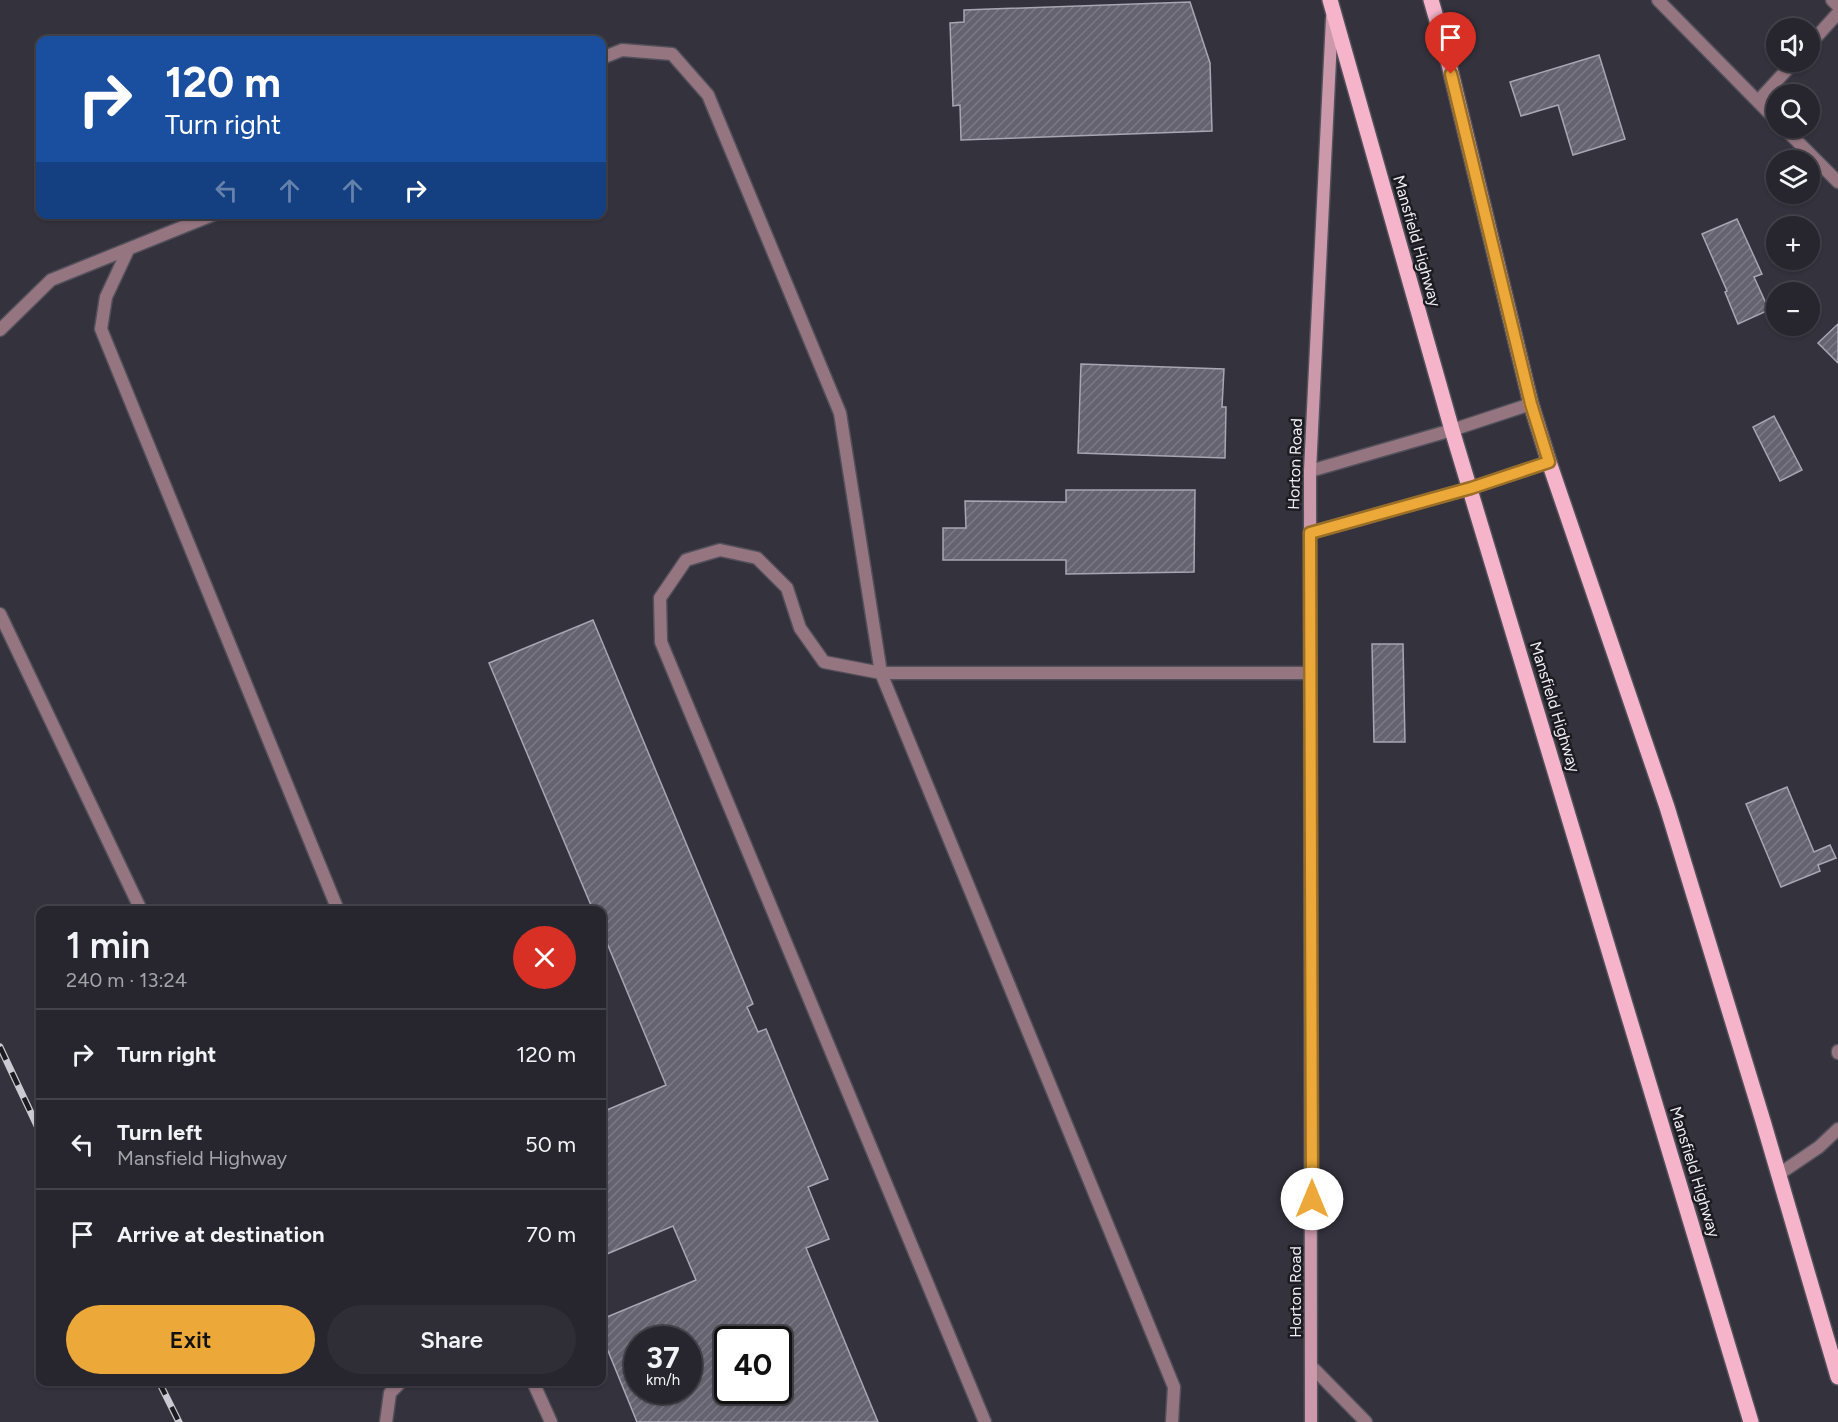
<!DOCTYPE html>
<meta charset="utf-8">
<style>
:root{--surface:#27262e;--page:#2f2e36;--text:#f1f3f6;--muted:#a4a5aa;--line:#43434a;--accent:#eca93a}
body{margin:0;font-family:Figtree,sans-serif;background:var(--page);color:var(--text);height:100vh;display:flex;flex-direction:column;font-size:22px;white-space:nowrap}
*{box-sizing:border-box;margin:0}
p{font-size:20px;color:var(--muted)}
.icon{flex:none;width:33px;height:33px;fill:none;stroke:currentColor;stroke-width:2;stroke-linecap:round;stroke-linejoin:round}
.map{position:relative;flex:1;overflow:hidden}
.side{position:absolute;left:36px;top:906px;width:570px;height:480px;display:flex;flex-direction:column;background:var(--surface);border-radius:12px;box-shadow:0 2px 4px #0004,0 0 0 2px var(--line)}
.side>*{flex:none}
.hud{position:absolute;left:36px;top:36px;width:570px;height:183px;border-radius:12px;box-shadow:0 2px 4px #0004,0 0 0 2px var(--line);background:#1a4fa0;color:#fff;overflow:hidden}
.buttons{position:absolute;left:1766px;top:18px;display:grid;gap:12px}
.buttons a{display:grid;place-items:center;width:54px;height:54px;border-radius:50%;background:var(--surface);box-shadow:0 2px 4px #0004,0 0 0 2px var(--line);font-size:30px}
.speed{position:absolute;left:624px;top:1326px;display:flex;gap:12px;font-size:30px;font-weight:700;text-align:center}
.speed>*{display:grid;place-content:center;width:78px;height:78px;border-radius:50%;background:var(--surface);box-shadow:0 2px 4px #0004,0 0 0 2px var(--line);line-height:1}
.speed small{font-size:15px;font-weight:400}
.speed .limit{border:3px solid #111;border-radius:9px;background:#fff;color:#111}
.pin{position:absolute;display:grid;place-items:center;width:51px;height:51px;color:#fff;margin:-62px -26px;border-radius:50% 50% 50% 0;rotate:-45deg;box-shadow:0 0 6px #0007}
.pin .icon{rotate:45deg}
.me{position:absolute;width:66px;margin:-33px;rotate:0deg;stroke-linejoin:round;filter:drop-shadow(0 0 4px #0008)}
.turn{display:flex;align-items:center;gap:21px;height:126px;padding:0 30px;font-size:27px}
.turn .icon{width:78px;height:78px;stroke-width:2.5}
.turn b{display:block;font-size:42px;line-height:51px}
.lanes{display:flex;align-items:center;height:57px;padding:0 30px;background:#0003;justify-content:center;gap:30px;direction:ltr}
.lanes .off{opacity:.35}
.round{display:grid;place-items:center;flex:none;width:63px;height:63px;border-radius:32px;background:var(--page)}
.headline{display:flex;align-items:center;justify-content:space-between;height:102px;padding:0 30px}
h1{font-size:36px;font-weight:600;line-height:45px}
.action{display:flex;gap:12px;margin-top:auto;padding:12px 30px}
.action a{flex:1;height:69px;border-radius:36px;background:var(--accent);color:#111;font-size:24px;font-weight:600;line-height:69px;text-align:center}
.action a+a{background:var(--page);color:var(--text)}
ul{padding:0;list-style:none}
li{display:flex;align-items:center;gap:18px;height:90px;padding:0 30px;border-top:2px solid var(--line)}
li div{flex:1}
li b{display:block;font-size:22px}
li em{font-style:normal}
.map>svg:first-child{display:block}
.building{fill:url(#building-hatch);stroke:#a7a6b3;stroke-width:1.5;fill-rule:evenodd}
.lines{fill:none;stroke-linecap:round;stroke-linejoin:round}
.lane-casing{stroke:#52505b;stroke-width:15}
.street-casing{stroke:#52505b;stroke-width:15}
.secondary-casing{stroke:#52505b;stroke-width:15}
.primary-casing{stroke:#52505b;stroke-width:18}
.lane{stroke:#957580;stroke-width:12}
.street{stroke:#957580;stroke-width:12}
.secondary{stroke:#cb99aa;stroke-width:12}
.primary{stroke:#f6b4cb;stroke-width:15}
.rail-casing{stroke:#cbc9d1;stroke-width:7}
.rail{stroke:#1b1b20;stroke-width:4.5;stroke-dasharray:14;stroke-linecap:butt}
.route-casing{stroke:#996e26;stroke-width:15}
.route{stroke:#eca93a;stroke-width:10}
.labels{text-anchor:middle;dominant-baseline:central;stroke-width:5;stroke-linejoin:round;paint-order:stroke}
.street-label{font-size:16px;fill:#f0eff6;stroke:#1b1b20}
</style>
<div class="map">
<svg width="1838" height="1422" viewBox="0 0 1838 1422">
<defs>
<pattern id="building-hatch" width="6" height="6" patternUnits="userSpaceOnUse" patternTransform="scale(1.5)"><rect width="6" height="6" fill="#65636f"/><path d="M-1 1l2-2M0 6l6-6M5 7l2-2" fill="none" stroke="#7b7a84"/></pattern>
</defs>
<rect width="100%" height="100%" fill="#34323d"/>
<g class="building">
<polygon points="1190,2 1210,63 1212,131 961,140 960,105 953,106 950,23 964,22 964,10"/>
<polygon points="1599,55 1625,139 1573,155 1558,105 1521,116 1510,82"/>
<polygon points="1737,219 1762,274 1754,277 1769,310 1738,324 1725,292 1727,291 1702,234"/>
<polygon points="1838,324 1838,363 1818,343"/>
<polygon points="1081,364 1224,369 1222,407 1226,407 1225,458 1078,453"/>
<polygon points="1774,416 1802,470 1780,481 1753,427"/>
<polygon points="1066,490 1195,490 1194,572 1066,574 1066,560 943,560 943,528 966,528 965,501 1066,502"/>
<path d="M593,620L753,1004L747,1007L758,1032L766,1029L828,1179L808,1187L829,1239L806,1248L878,1422H637L602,1336V1319L696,1280L673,1226L602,1256V1112L666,1085L602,931V910H593L489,663ZM638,1340H688V1390H638ZM728,1340H778V1390H728Z"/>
<polygon points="1372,644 1403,644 1405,742 1374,742"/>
<polygon points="1787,787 1814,852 1830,845 1836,858 1818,865 1820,871 1781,887 1746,804"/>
</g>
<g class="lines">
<defs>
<g id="lane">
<polyline points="1832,0 1838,6"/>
<polyline points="1809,45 1838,13"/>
<polyline points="602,58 622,50 672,54 708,95 840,413 881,673 824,662 800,628 787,588 757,558 720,550 686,560 660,598 661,642 985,1422"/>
<polyline points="1758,101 1794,62"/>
<polyline points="128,250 106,297 101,329 338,910"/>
<polyline points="0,330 51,280 215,214"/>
<polyline points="0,614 141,910"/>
<polyline points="1838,1051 1838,1053"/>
<polyline points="1779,1174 1819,1147 1838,1129"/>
<polyline points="533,1382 551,1422"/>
<polyline points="386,1422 390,1393 401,1382"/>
<polyline points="1172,1422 1174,1387 881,673 1310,673"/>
</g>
<g id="street">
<polyline points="1658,0 1776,120"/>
<polyline points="1784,128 1838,182"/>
<polyline points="1310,471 1452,430 1531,404"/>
<polyline points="1310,533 1471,488 1549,462"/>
<polyline points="1312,1367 1366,1422"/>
</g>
<polyline id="secondary" points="1311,1422 1310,471 1332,18"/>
<g id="primary">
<polyline points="1330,0 1452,430 1751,1422"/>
<polyline points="1431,0 1446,52 1531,404 1549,462 1667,807 1763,1121 1838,1377"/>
</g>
</defs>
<use href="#lane" class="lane-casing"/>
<use href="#street" class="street-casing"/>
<use href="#secondary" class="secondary-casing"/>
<use href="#primary" class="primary-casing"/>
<use href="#lane" class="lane"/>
<use href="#street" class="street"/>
<use href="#secondary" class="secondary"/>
<use href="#primary" class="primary"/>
<defs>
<g id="rail">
<polyline points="0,1047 40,1132"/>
<polyline points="159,1382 179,1422"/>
</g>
</defs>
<use href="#rail" class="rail-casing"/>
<use href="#rail" class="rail"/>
</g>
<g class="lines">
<defs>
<polyline id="route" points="1312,1199 1310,533 1471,488 1549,462 1531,404 1451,74"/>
</defs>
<use href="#route" class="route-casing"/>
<use href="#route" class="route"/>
</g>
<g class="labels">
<g class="street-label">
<text transform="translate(1417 241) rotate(74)">Mansfield Highway</text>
<text transform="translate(1295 464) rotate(-88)">Horton Road</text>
<text transform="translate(1555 707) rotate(73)">Mansfield Highway</text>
<text transform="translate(1695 1172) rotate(73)">Mansfield Highway</text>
<text transform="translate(1295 1292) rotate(-90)">Horton Road</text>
</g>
</g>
</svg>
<div class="buttons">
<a><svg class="icon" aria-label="sound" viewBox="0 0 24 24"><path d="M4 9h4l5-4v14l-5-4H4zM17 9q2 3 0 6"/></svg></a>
<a><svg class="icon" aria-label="search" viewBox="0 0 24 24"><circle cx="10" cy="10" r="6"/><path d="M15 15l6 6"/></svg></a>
<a><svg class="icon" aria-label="layers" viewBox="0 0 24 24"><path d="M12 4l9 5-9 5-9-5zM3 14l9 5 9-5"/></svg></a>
<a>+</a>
<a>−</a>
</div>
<div class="speed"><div>37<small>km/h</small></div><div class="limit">40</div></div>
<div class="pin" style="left:1451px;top:74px;background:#d93025"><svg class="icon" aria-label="arrive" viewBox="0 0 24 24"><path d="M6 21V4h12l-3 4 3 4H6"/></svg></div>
<svg class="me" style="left:1312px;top:1199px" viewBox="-20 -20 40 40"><circle r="19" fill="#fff"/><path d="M0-13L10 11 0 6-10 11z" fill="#eca93a"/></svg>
<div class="hud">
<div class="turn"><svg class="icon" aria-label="right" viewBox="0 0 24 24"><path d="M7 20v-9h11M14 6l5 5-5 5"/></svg><div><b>120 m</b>Turn right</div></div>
<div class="lanes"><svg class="icon off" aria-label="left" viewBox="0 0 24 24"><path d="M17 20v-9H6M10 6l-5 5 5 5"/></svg><svg class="icon off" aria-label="ahead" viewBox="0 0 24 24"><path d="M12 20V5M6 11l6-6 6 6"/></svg><svg class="icon off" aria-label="ahead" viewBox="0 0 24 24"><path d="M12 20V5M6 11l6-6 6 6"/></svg><svg class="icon" aria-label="right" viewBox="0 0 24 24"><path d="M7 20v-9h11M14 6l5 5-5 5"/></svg></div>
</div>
<section class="side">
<div class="headline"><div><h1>1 min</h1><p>240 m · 13:24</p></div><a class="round" style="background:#d93025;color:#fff"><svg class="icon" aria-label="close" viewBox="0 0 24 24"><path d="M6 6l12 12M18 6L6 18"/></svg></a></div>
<ul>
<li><svg class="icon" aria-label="right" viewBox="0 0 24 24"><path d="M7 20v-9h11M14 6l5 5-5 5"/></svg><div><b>Turn right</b></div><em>120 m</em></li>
<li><svg class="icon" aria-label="left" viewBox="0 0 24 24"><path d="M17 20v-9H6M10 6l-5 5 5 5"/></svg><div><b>Turn left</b><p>Mansfield Highway</p></div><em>50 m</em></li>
<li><svg class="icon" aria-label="arrive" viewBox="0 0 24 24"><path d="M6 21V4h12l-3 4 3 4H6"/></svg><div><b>Arrive at destination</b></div><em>70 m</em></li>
</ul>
<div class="action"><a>Exit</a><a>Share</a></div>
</section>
</div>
